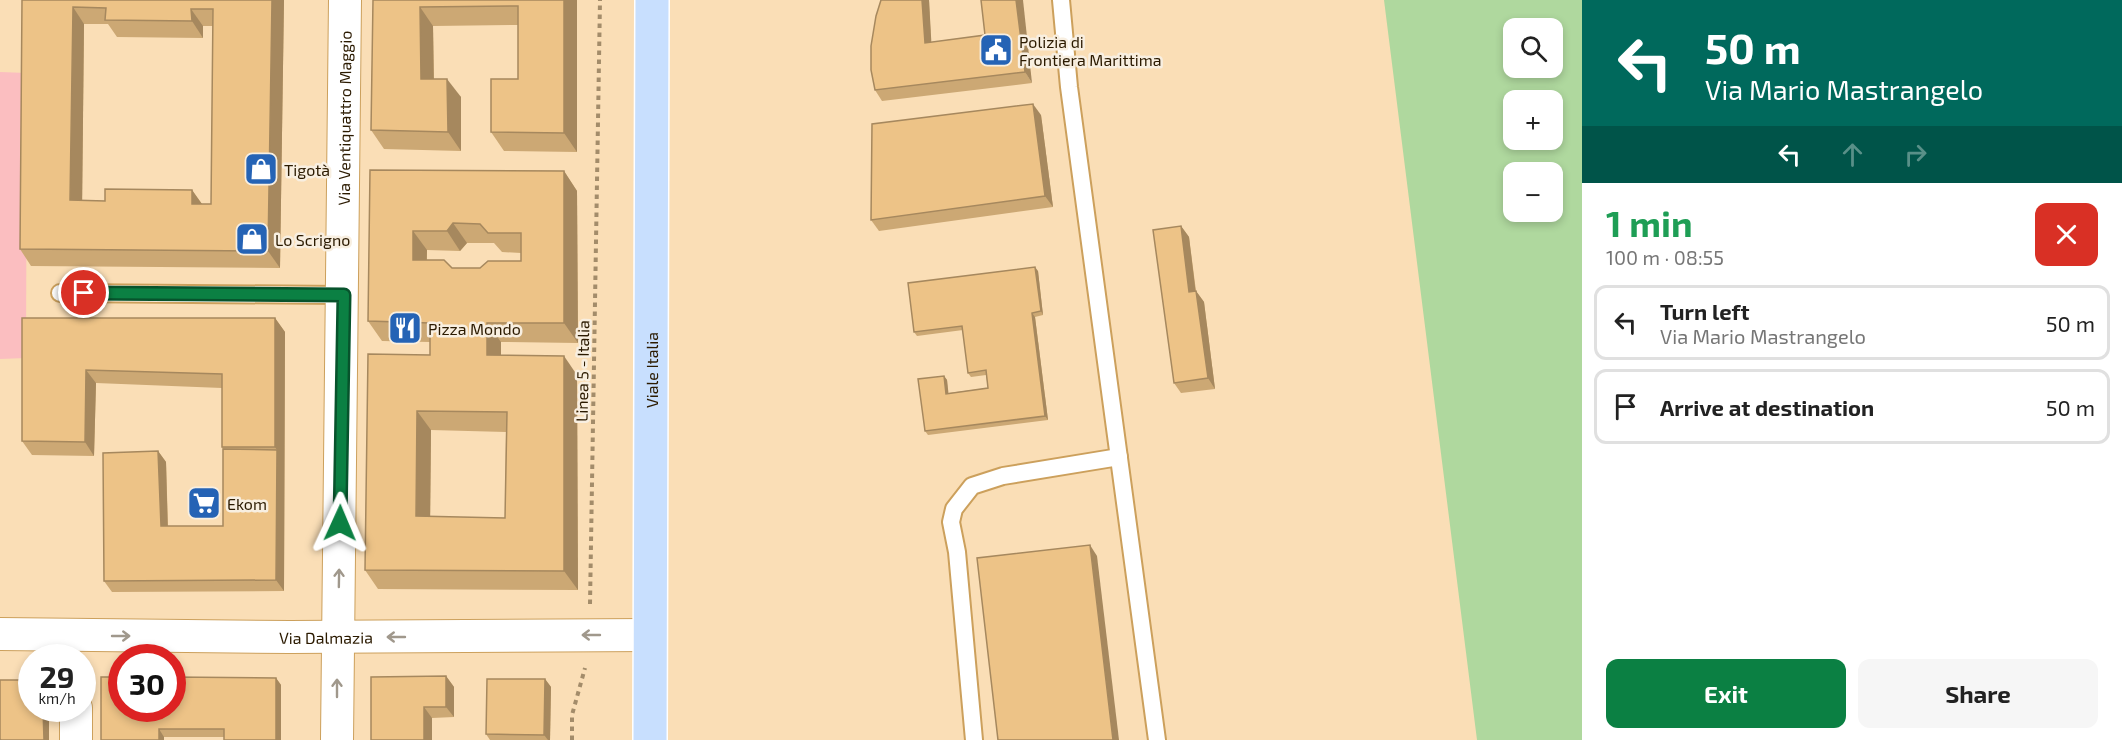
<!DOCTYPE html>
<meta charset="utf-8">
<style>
:root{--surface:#fff;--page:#f6f6f6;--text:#222;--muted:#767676;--line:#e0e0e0;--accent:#0b8043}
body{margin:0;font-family:"Exo 2",sans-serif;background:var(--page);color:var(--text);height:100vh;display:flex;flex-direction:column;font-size:22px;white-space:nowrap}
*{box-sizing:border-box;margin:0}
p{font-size:20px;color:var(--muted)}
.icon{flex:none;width:33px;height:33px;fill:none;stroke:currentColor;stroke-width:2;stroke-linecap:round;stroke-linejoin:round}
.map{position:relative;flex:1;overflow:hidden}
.sheet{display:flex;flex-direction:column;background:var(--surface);width:540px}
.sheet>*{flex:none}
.banner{background:#00695c;color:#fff;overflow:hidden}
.tools{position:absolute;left:1503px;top:18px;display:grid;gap:12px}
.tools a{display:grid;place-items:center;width:60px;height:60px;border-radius:12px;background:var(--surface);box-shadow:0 3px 9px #0003;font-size:30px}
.speed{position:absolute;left:18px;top:644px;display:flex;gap:12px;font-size:30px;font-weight:700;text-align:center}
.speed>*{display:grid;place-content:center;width:78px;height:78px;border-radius:50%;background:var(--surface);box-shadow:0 3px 9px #0003;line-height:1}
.speed small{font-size:15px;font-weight:400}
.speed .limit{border:9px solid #d22;background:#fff;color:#111}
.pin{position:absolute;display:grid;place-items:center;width:51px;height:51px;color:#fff;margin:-26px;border:3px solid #fff;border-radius:50%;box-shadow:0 2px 6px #0007}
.me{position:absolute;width:66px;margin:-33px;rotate:1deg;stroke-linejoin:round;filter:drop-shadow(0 0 4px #0008)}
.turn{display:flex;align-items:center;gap:21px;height:126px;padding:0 24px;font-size:27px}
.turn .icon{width:78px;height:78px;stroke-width:2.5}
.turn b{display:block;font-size:42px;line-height:51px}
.lanes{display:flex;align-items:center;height:57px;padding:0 24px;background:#0003;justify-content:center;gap:30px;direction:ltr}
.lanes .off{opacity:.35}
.round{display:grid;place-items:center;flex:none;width:63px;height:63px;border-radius:12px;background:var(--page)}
.summary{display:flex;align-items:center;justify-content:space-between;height:102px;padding:0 24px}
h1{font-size:36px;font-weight:700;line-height:45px;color:#1e9e55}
.button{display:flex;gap:12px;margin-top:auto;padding:12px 24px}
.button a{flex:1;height:69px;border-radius:12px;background:var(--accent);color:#fff;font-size:24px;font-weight:700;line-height:69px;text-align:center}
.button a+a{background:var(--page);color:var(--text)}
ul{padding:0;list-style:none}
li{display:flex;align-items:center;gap:18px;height:75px;margin:0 12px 9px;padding:0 12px;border:3px solid var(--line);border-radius:12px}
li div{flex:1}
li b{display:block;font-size:22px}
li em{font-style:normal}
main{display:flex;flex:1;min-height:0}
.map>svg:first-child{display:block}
.green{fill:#fbbec0}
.water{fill:#afd89e;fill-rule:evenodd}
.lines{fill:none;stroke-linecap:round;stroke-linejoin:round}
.lane-casing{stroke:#cca05c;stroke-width:20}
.street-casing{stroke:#cca05c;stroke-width:34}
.primary-casing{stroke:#fff;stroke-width:36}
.path{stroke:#a38c6a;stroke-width:4;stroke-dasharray:4.5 4.5;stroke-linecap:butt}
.lane{stroke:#fff;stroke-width:16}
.street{stroke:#fff;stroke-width:32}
.primary{stroke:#c8dffe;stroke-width:33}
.wall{fill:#cca874;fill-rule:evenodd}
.shaded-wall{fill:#a6885e}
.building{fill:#edc387;stroke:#a6885e;stroke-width:1.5;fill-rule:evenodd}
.oneway{stroke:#a0988c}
.route-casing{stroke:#07532c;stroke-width:15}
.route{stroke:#0b8043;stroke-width:10}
.labels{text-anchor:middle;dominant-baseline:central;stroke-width:5;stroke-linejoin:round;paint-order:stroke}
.poi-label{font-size:16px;fill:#2b1a00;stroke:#f8efe1;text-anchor:start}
.street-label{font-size:16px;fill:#2b1a00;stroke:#f8efe1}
</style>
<main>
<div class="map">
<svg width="1582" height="740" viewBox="0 0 1582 740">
<rect width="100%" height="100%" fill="#fadeb6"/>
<polygon class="green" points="0,72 27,73 26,358 0,359"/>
<path class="water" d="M1384,0H1582V740H1477ZM1514,28H1552V68H1514ZM1514,100H1552V140H1514ZM1514,172H1552V212H1514Z"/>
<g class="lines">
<defs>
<g id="lane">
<polyline points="1061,0 1069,87 1157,740"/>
<polyline points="60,293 343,295"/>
<polyline points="974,740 957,552 951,522 954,509 972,486 1003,476 1119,457"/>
</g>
<g id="street">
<path id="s1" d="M0,634L290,637L650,635"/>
<polyline points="76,740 76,708"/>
<path id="s2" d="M337,740L345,0"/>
</g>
<g id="primary">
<path id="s3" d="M650,740L652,0"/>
</g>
</defs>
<use href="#lane" class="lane-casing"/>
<use href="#street" class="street-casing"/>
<use href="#primary" class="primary-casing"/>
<g class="path">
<polyline points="590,604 600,0"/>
<polyline points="572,740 572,715 585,668"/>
</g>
<use href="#lane" class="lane"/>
<use href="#street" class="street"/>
<use href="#primary" class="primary"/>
</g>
<g class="wall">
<path d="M22,0H284L280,268L31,266L20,249ZM84,24H108L117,37L203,38V26H213L211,204H202L192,190L105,201L82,200Z"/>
<polygon points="373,0 577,0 577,152 504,151 491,132 518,79 518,25 433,26 434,79 461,97 461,151 384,149 371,130"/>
<polygon points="881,0 929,0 931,42 985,35 981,0 1032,83 882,101 875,90"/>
<polygon points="1041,115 1053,207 879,231 871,220"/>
<path d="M370,170L564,171L577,191L578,343L501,342V355L577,375L578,590L378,589L365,570L430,355V342L382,341L368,321ZM467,243H494L502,252L521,253V261L480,268H452L427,260V250L460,251ZM431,430L506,432L505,518L430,517Z"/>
<polygon points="1181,226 1189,237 1196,291 1204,302 1215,389 1181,393 1174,383"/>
<polygon points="1038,271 1043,315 1035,317 1048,420 928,435 925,431 944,376 947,380 948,393 988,388 986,375 971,377 968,373 963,330 917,336 914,332"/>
<polygon points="22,318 275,318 285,332 284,591 112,592 104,581 158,451 166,462 168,526 223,526 223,449 222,447 222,388 96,383 94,456 32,455 22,441"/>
<polygon points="446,676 454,687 454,717 432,718 371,740"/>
<polygon points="276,678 281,685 281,740 224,740 224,737 164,737 101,740"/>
<polygon points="545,679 551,687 550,740 490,740 486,734"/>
</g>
<g class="shaded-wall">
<polygon points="272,0 284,0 280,268 268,251"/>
<polygon points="564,0 577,0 577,152 564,133"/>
<polygon points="922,0 929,0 932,54 925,43"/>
<polygon points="1016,0 1023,0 1032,83 1025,72"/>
<polygon points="73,7 84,24 82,217 70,200"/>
<polygon points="420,7 433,26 434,97 421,79"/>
<polygon points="191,9 203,26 203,38 192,21"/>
<polygon points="447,79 461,97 461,151 448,132"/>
<polygon points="1033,104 1041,115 1053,207 1045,196"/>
<polygon points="564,171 577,191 578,343 564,323"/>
<polygon points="192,190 204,207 192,204"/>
<polygon points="453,223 467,243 460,251 447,231"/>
<polygon points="1181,226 1189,237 1197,303 1189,292"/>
<polygon points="413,231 427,250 426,279 413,260"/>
<polygon points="1035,267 1038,271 1043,315 1041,311"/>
<polygon points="1196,291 1204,302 1215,389 1208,378"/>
<polygon points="1032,313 1035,317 1048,420 1045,416"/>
<polygon points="275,318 285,332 284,591 276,580 277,450 275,447"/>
<polygon points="487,323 501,342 501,375 487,355"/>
<polygon points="564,356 577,375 578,590 564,571"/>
<polygon points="86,370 96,383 94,456 85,442"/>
<polygon points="944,376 947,380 949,398 946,394"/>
<polygon points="417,411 431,430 430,536 416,516"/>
<polygon points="158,451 166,462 168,537 161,526"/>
<polygon points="1090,545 1097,556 1119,740 1113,740"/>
<polygon points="446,676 454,687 454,717 446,707"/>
<polygon points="276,678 281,685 281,740 276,740"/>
<polygon points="545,679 551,687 550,740 548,740 544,735"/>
<polygon points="424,707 432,718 432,740 424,740"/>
<polygon points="43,708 49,708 49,740 44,740"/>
<polygon points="159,729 164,737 164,740 159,740"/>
</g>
<g class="building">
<path d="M22,0H272L268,251L20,249ZM73,7L106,8L105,20L192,21L191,9H213L211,204H192V190L105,189V201L70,200Z"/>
<polygon points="373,0 564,0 564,133 491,132 491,79 518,79 518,6 420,7 421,79 447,79 448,132 371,130"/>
<polygon points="881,0 922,0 925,43 985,35 981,0 1016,0 1025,72 875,90 871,70 871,46 876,16"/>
<polygon points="1033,104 1045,196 871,220 872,124"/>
<path d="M370,170L564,171V323H487V355L564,356V571L365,570L368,354L430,355V323L368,321ZM453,223L480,224L488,233H521V261H488L480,268H452L444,260H413V231H447ZM417,411L507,412L505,518L416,516Z"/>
<polygon points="1181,226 1189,292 1196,291 1208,378 1174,383 1153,230"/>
<polygon points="1035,267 1041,311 1032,313 1045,416 925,431 918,379 944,376 946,394 988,388 986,370 968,373 962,326 914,332 908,283"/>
<polygon points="22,318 275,318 275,447 222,447 222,374 86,370 85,442 22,441"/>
<polygon points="223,449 277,450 276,580 104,581 103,453 158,451 161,526 223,526"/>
<polygon points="1090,545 1113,740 998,740 977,558"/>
<polygon points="446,676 446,707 424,707 424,740 371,740 371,677"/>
<polygon points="101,677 122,677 122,708 172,708 172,677 276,678 276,740 224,740 224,729 159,729 159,740 101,740"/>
<polygon points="487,679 545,679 544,735 486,734"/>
<polygon points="0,680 32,680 32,708 43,708 44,740 1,740 0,739"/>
</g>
<defs><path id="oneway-shaft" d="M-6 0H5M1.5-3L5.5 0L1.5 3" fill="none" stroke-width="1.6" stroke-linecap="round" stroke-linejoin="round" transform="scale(1.5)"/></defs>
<g class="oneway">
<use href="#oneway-shaft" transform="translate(339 578) rotate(-89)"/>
<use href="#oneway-shaft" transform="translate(591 635) rotate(180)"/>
<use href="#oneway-shaft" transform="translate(121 636)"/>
<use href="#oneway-shaft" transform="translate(396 637) rotate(180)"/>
<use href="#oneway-shaft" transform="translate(337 688) rotate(-90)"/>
</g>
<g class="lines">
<defs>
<polyline id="route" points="84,293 344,295 340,523"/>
</defs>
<use href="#route" class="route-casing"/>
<use href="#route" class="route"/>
</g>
<defs>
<symbol id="civic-square" viewBox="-11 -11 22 22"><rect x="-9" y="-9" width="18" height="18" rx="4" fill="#2563b5" stroke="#f8efe1"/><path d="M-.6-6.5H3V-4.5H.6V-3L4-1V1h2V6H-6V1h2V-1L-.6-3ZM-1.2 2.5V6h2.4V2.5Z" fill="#fff"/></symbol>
<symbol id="shop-square" viewBox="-11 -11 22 22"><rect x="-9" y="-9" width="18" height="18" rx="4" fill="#2563b5" stroke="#f8efe1"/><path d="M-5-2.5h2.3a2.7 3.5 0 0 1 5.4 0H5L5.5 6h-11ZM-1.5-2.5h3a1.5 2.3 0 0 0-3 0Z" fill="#fff"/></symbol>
<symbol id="restaurant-square" viewBox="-11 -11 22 22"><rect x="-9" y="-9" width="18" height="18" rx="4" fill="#2563b5" stroke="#f8efe1"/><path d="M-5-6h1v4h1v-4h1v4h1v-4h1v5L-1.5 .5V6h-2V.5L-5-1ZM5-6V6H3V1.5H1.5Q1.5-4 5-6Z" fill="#fff"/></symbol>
<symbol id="supermarket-square" viewBox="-11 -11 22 22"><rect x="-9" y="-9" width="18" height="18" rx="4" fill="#2563b5" stroke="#f8efe1"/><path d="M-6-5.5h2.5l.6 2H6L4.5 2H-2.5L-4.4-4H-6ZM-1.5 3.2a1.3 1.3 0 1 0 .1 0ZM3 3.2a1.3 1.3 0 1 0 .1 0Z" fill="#fff"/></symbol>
</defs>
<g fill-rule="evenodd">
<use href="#civic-square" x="977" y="31" width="38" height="38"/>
<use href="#shop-square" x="242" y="150" width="38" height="38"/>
<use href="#shop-square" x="233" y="220" width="38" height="38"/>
<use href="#restaurant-square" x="386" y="309" width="38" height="38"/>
<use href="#supermarket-square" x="185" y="484" width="38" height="38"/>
</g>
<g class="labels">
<g class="poi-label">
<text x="1019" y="41">Polizia di<tspan x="1019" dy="18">Frontiera Marittima</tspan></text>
<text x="284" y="169">Tigotà</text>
<text x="275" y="239">Lo Scrigno</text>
<text x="428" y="328">Pizza Mondo</text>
<text x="227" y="503">Ekom</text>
</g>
<g class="street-label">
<text stroke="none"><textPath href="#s2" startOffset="622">Via Ventiquattro Maggio</textPath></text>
<text stroke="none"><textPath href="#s3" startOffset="370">Viale Italia</textPath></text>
<text transform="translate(582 371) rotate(-89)">Linea 5 - Italia</text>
<text stroke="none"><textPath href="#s1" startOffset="326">Via Dalmazia</textPath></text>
</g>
</g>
</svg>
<div class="tools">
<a><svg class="icon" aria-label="search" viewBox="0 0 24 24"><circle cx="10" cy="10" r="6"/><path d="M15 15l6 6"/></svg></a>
<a>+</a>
<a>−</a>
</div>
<div class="speed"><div>29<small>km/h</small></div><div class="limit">30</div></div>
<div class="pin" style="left:84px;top:293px;background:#d93025"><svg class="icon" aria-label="arrive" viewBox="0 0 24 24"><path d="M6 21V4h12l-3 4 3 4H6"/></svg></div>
<svg class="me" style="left:340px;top:523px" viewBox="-20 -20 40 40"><path d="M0-17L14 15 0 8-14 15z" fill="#0b8043" stroke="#fff" stroke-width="4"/></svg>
</div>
<section class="sheet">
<div class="banner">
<div class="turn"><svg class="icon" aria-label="left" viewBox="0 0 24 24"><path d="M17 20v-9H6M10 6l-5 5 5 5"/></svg><div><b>50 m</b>Via Mario Mastrangelo</div></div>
<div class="lanes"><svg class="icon" aria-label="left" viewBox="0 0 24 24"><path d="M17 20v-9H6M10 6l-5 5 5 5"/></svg><svg class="icon off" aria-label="ahead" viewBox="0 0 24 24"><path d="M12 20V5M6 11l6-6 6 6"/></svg><svg class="icon off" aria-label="right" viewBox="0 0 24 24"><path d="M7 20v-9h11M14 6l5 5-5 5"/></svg></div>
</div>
<div class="summary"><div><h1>1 min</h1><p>100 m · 08:55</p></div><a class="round" style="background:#d93025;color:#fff"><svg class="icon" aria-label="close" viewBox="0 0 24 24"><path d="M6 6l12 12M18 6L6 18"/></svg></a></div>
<ul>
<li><svg class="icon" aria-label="left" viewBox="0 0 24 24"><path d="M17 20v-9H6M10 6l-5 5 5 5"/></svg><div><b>Turn left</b><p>Via Mario Mastrangelo</p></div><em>50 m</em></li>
<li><svg class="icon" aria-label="arrive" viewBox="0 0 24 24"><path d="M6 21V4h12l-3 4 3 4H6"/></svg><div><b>Arrive at destination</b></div><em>50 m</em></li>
</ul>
<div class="button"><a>Exit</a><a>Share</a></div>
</section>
</main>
